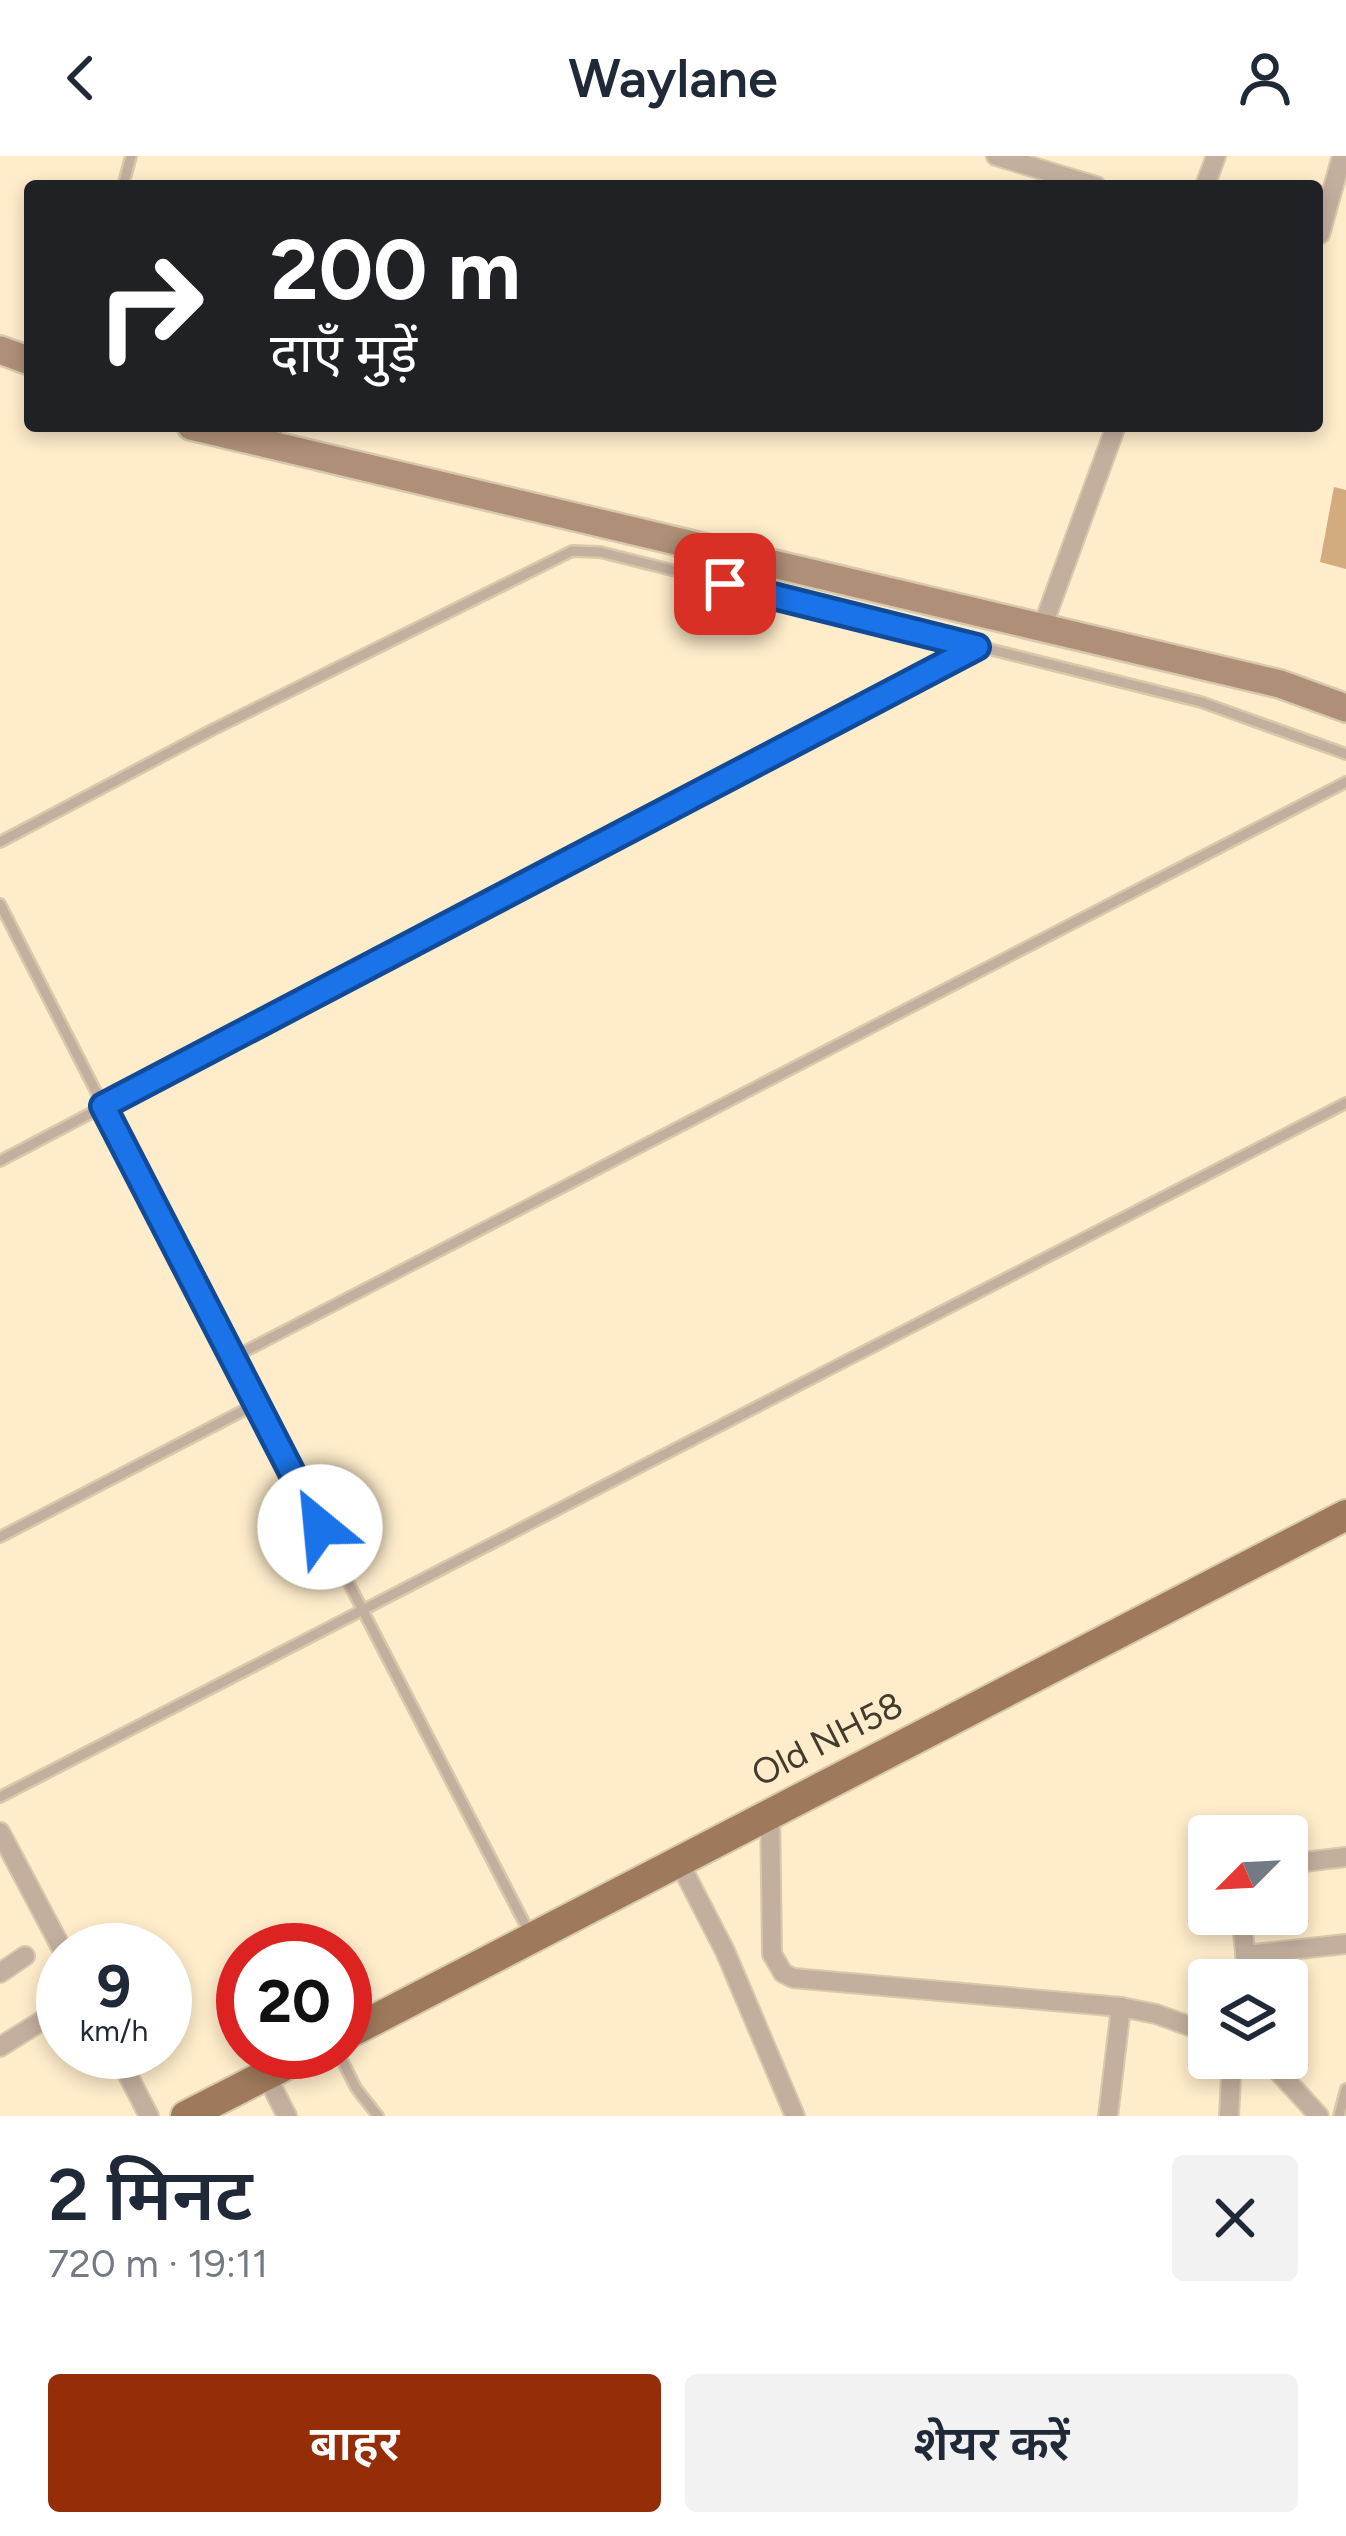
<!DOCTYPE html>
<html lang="hi">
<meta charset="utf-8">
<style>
:root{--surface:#fff;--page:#f2f2f3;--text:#1f2937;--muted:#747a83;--accent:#952e08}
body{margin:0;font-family:Figtree,"Noto Sans Devanagari",sans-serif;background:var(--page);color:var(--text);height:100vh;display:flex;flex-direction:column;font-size:45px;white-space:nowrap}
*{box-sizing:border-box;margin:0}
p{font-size:39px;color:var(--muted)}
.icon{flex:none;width:66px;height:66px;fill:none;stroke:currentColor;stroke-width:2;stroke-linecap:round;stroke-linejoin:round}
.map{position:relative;height:1960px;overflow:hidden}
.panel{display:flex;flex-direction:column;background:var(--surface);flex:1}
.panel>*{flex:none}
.hud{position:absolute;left:24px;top:24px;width:1299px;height:252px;border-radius:12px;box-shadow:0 6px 18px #0003;background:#202124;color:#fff;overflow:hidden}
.needle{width:78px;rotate:246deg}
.tools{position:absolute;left:1188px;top:1659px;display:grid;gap:24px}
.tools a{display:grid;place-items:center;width:120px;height:120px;border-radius:12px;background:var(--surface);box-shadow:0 6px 18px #0003;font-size:60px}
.speed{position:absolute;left:36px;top:1767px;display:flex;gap:24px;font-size:60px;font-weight:700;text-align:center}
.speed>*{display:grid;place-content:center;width:156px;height:156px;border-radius:50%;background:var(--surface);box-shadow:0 6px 18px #0003;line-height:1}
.speed small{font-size:30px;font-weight:400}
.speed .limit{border:18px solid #d22;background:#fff;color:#111}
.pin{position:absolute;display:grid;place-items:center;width:102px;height:102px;color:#fff;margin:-51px;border-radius:24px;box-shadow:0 6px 18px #0006}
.me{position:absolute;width:132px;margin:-66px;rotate:332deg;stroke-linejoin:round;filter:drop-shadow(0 0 9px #0008)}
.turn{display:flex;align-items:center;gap:42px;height:252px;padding:0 48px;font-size:54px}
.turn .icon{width:156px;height:156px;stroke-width:2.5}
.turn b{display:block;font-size:84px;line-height:102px}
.round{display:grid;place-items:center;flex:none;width:126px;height:126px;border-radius:12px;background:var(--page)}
.summary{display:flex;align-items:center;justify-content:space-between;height:204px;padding:0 48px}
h1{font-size:72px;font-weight:600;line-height:90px}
.action{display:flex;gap:24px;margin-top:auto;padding:24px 48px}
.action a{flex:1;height:138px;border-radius:12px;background:var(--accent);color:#fff;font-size:48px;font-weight:600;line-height:138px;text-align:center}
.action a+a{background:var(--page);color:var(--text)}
header{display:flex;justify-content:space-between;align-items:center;height:156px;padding:0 48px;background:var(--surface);font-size:54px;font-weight:600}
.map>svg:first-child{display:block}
.building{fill:#d3ab7e}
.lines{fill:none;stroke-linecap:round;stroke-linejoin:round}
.lane-casing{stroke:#d9c9ab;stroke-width:14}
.street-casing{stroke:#d9c9ab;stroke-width:22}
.secondary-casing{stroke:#d9c9ab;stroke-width:32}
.primary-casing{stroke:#d9c9ab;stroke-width:34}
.lane{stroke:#c4af9e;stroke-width:9}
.street{stroke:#c4af9e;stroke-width:18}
.secondary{stroke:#af8f77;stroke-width:27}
.primary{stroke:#9f795b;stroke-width:30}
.route-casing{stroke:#114b97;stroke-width:30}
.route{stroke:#1a73e8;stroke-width:21}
.labels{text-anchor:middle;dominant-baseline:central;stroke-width:10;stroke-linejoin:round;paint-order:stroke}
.street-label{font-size:36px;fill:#433b2e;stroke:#feecca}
</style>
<header><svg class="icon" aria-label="back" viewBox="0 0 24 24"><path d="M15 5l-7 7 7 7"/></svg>Waylane<svg class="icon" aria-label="person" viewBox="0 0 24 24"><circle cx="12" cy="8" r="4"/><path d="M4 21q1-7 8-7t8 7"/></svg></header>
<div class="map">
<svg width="1346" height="1960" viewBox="0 0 1346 1960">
<rect width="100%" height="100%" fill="#feecca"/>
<polygon class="building" points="1334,331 1346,334 1346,413 1320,406"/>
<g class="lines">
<defs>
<g id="lane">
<polyline points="123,30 131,0"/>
<polyline points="0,686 210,575 572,395 600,396 1201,546 1346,598"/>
<polyline points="0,748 256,1248 0,1381"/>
<polyline points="0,1005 977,491"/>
<polyline points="232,1202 1346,626"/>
<polyline points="256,1248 526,1770"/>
<polyline points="0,1641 1346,947"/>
<polyline points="338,1896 356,1932 378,1960"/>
<polyline points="1339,1960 1346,1933"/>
</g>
<g id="street">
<polyline points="996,0 1096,30"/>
<polyline points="1205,30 1216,0"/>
<polyline points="1320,78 1342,0"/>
<polyline points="274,273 275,270"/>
<polyline points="1042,472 1116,270"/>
<polyline points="770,1652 772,1798 783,1817 793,1822 1121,1851 1156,1858 1209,1877"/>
<polyline points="0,1676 63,1795"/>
<polyline points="678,1704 725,1795 795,1960"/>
<polyline points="1287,1708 1346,1701"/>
<polyline points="1241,1758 1248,1824"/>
<polyline points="1245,1799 1346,1788"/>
<polyline points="0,1817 25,1800"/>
<polyline points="0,1891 43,1864"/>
<polyline points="116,1896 149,1960"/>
<polyline points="1266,1902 1319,1960"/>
<polyline points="266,1919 287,1960"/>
<polyline points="1108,1960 1121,1851"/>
<polyline points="1229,1960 1232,1902"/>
</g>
<g id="secondary">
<polyline points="0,194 30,205"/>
<polyline points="191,270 1280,528 1346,552"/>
</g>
<g id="primary">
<polyline points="345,1879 1346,1359"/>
<polyline points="186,1960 311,1896"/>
</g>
</defs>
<use href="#lane" class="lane-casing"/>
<use href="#street" class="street-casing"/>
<use href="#secondary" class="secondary-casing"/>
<use href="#primary" class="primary-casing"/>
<use href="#lane" class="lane"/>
<use href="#street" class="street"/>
<use href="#secondary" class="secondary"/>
<use href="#primary" class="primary"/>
</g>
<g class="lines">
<defs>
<polyline id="route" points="320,1371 103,950 977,491 725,428"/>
</defs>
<use href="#route" class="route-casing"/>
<use href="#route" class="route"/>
</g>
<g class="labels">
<g class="street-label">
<text transform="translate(827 1583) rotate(-27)">Old NH58</text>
</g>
</g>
</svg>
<div class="tools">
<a><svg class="needle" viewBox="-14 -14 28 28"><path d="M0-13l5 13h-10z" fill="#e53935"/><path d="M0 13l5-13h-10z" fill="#747a83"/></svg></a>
<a><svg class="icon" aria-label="layers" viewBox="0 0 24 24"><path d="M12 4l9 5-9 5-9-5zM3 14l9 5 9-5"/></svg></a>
</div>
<div class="speed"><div>9<small>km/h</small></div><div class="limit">20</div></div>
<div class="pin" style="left:725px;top:428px;background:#d93025"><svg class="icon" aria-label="arrive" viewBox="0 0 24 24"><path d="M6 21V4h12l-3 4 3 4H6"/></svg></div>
<svg class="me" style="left:320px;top:1371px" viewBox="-20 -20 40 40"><circle r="19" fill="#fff"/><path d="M0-13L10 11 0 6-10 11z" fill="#1a73e8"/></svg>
<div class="hud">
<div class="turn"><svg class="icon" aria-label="right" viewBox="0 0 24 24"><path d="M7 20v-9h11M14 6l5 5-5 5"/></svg><div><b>200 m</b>दाएँ मुड़ें</div></div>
</div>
</div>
<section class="panel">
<div class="summary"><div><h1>2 मिनट</h1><p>720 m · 19:11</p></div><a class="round"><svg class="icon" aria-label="close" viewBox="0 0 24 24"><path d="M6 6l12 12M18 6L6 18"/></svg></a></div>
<div class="action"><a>बाहर</a><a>शेयर करें</a></div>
</section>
